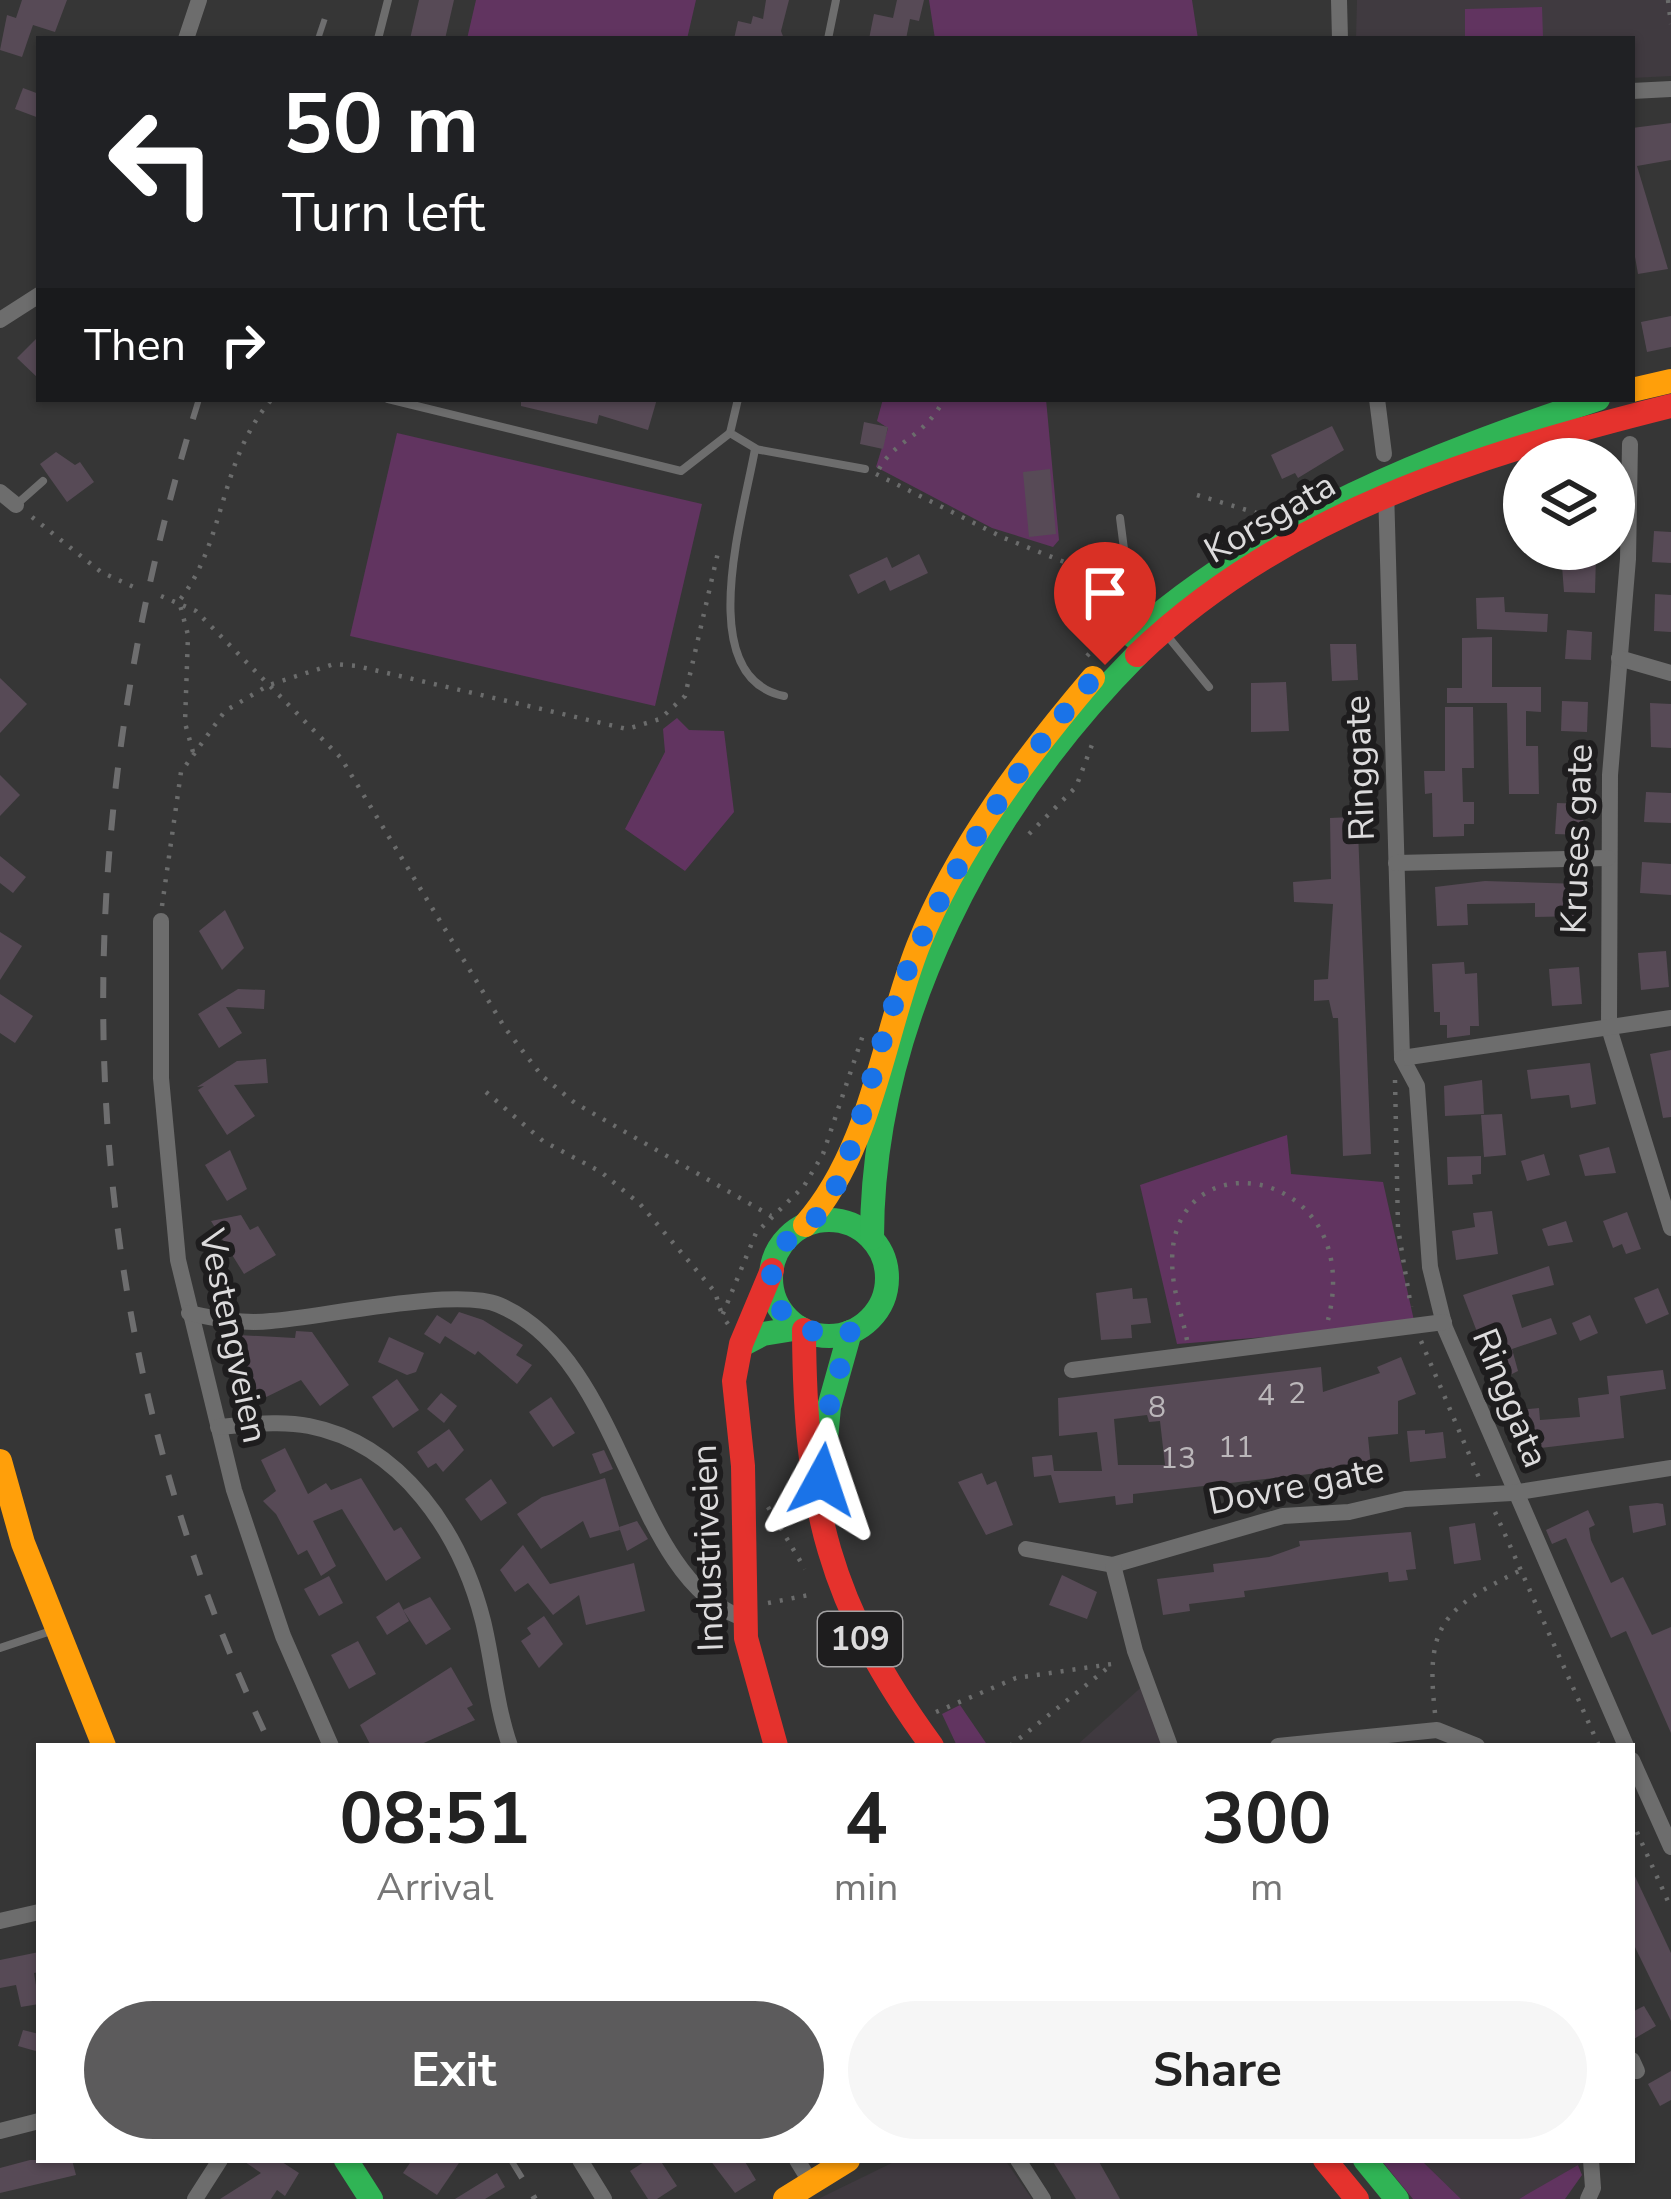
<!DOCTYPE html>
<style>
:root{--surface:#fff;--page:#f6f6f6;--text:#222;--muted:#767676;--accent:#5c5b5c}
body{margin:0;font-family:"Nunito Sans",sans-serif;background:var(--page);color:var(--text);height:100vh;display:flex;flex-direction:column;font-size:45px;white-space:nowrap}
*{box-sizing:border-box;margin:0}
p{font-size:39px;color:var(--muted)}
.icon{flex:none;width:66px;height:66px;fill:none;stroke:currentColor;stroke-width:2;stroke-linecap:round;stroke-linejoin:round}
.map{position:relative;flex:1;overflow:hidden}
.side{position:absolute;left:36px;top:1743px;width:1599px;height:420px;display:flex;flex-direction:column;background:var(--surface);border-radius:0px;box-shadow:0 3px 9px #0004}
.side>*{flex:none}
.banner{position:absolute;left:36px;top:36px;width:1599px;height:366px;border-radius:0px;box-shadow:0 3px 9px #0004;background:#202124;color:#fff;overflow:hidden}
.controls{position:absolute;left:1503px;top:438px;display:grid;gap:24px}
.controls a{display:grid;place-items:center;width:132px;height:132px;border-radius:50%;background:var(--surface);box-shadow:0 3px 9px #0004;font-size:60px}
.pin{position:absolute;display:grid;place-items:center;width:102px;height:102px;color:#fff;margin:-123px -51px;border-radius:50% 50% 50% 0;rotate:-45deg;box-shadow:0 0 12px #0007}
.pin .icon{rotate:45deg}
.me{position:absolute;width:132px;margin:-66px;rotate:5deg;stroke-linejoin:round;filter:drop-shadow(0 0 9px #0008)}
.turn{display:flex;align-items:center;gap:42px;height:252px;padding:0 48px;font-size:54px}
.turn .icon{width:156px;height:156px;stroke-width:2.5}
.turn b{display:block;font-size:84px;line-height:102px}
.then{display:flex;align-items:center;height:114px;padding:0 48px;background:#0003;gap:24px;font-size:45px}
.eta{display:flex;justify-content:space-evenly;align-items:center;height:204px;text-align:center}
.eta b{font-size:72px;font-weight:700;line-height:84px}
.primary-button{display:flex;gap:24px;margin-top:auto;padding:24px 48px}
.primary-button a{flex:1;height:138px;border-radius:72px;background:var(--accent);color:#fff;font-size:48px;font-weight:700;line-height:138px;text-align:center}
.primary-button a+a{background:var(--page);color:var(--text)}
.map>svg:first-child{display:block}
.built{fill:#403a40}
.green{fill:#613460}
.building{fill:#574a56;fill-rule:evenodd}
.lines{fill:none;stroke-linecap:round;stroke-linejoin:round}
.path{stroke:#6b6c6c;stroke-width:4.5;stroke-dasharray:3 9;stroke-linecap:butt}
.lane{stroke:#6d6d6d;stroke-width:8}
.street{stroke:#6d6d6d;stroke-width:16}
.fast{stroke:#30b455;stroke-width:24}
.slow{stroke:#ff9f0a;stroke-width:24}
.jam{stroke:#e5322d;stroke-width:24}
.rail{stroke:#6e6e6f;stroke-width:6;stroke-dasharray:21 21;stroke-linecap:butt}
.route{stroke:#1a73e8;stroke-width:21;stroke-dasharray:0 37.8}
.labels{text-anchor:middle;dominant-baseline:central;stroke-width:12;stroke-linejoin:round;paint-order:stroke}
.number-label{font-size:30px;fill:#bbb7ba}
.shield{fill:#1e1d1e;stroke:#a3a2a3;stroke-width:3}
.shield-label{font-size:33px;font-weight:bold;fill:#dcdbdc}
.street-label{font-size:36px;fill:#dcdbdc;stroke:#1e1d1e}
</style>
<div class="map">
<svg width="1671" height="2199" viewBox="0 0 1671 2199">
<rect width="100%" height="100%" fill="#363636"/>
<g class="built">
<polygon points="1357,0 1671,0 1671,76 1632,78 1632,39 1356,39"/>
<polygon points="1147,1682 1170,1746 1076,1746"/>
<polygon points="898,2160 1005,2160 1032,2199 818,2199"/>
<polygon points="1421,2160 1587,2160 1519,2199 1461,2199"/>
</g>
<g class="green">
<polygon points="476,0 696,0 687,39 467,39"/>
<polygon points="929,0 1192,0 1198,39 935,39"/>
<polygon points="1542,7 1543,39 1465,39 1465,9"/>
<polygon points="883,399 1046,399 1059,540 1053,547 992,528 876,467 888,428 877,421"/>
<polygon points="397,433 702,504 655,706 350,636"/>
<polygon points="677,718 689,730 724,731 734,812 685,871 625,829 665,752 663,729"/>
<polygon points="1287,1135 1291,1174 1383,1182 1415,1325 1177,1344 1140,1185"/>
<polygon points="960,1705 988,1746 957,1746 942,1714"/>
<polygon points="1381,2160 1421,2160 1461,2199 1413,2199"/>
<polygon points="1578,2165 1582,2175 1565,2199 1519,2199"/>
</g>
<g class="building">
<polygon points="22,0 67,0 55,32 33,25 22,57 0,50 7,15 16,18"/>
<polygon points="419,0 454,0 445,39 410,39"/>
<polygon points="766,0 789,0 781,31 784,39 734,39 738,21 751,24 753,16 763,19"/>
<polygon points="897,0 924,0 919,21 910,19 906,39 869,39 874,14 893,18"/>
<polygon points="23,88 39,94 39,118 15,109"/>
<polygon points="1671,123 1671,160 1637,166 1668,269 1638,274 1632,240 1632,128"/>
<polygon points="1671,316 1671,347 1647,352 1641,322"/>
<polygon points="39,336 39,379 17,358"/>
<polygon points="521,399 657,399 648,430 599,415 597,424 521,406"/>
<polygon points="864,422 888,427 883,449 860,444"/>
<polygon points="1332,426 1344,450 1298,478 1295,473 1282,479 1271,455"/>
<polygon points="56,452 75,465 80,462 94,482 67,502 40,464"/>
<polygon points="1050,469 1056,534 1029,537 1023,472"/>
<polygon points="1654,531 1671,532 1671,563 1652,562"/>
<polygon points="1561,553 1596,554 1595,593 1564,592"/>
<polygon points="919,554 928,573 890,591 885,580 858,594 849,575 887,557 892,568"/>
<polygon points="1655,594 1671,595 1671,632 1654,631"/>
<polygon points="1504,597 1505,612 1548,614 1547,632 1477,629 1476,598"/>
<polygon points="1567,630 1592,632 1591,660 1565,659"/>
<polygon points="1492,637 1492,687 1541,687 1541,712 1526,711 1526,746 1538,746 1539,794 1509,794 1507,703 1447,703 1447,688 1462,688 1462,638"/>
<polygon points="1330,644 1356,644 1358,680 1332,681"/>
<polygon points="0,678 27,704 0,733"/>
<polygon points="1286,682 1289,731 1251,732 1251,683"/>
<polygon points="1562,701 1588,702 1587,732 1561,731"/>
<polygon points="1650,703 1671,704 1671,748 1651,747"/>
<polygon points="1445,707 1473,707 1474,768 1462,768 1463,802 1474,802 1474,824 1464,824 1464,836 1433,837 1432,793 1425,794 1424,771 1445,771"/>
<polygon points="0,775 20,795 0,816"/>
<polygon points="1646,792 1671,793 1671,823 1644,822"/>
<polygon points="1557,803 1584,804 1583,835 1555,834"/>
<polygon points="1352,817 1353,832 1358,831 1371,1154 1343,1156 1338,1018 1333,1018 1329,1000 1314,1001 1314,980 1328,979 1333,904 1294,902 1293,882 1331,879 1330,818"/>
<polygon points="0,856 26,877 13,893 0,883"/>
<polygon points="1642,862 1671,864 1671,895 1640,893"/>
<polygon points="1485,881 1581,884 1581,916 1535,917 1535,903 1467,904 1468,925 1437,926 1435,887"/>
<polygon points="225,910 244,948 222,970 199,931"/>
<polygon points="0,932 22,946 0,980"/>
<polygon points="1666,951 1669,987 1641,990 1638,953"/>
<polygon points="1464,962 1465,974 1477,973 1479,1026 1470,1026 1470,1035 1447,1038 1447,1025 1440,1025 1440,1012 1434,1012 1432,964"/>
<polygon points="1579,967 1582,1004 1552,1006 1549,969"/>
<polygon points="238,989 265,990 264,1009 226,1007 242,1033 219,1048 198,1014"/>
<polygon points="0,994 33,1016 15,1043 0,1033"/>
<polygon points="1671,1050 1671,1117 1663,1118 1650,1054"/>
<polygon points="266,1059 268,1083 234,1085 255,1116 227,1135 198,1090 204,1086 197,1087 237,1061"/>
<polygon points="1590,1063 1596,1104 1571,1108 1569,1095 1531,1099 1527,1070"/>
<polygon points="1482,1080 1484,1114 1445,1116 1444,1086"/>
<polygon points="1502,1114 1506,1155 1484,1157 1481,1115"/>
<polygon points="1609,1147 1616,1173 1585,1176 1579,1155"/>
<polygon points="230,1150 247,1189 227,1201 205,1165"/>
<polygon points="1544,1154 1550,1175 1527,1181 1521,1161"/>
<polygon points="1481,1156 1481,1174 1472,1175 1473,1184 1448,1185 1447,1157"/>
<polygon points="1492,1211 1498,1254 1456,1260 1452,1231 1475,1227 1473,1213"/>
<polygon points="1627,1212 1641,1249 1626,1254 1622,1244 1613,1248 1603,1221"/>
<polygon points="241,1215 250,1230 258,1226 276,1255 244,1274 211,1221"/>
<polygon points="1566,1221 1573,1242 1548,1246 1542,1229"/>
<polygon points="1549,1266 1554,1285 1512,1295 1522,1328 1551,1318 1557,1334 1512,1349 1518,1371 1496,1382 1463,1295"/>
<polygon points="1132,1288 1133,1299 1147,1298 1151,1323 1131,1325 1132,1338 1101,1340 1096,1293"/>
<polygon points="1658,1288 1669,1314 1646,1324 1634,1298"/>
<polygon points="459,1312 483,1320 523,1345 516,1355 532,1365 517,1384 478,1351 475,1355 445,1336 440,1344 424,1334 437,1315 451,1324"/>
<polygon points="1590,1315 1598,1333 1580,1341 1572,1323"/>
<polygon points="296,1331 312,1332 349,1385 320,1406 301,1380 252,1404 234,1369 244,1364 238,1335 295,1338"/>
<polygon points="389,1337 424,1353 416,1372 407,1375 378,1362"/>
<path d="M1401,1357L1416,1394L1398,1401V1434L1368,1437L1371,1467L1133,1494V1503L1116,1505L1115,1496L1059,1503L1051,1475L1034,1477L1032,1457L1052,1455L1054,1471H1102L1097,1432L1059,1436L1058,1398L1321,1367L1323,1392L1380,1373L1377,1367ZM1147,1415L1149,1422L1160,1421L1165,1465H1118L1114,1419Z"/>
<polygon points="1663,1370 1666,1389 1620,1396 1624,1438 1524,1450 1520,1410 1539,1408 1540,1420 1580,1417 1578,1398 1609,1394 1607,1376"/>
<polygon points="397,1379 419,1410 393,1428 372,1397"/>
<polygon points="441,1393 457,1406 444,1423 427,1409"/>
<polygon points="551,1397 575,1433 553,1447 529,1412"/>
<polygon points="449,1429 464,1450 443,1472 436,1463 428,1468 417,1452"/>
<polygon points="1425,1430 1425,1434 1443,1432 1446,1458 1410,1462 1407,1431"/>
<polygon points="285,1448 308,1494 326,1483 331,1490 361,1478 394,1531 401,1527 421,1558 386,1581 342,1509 313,1521 336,1566 321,1576 307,1550 298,1555 276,1514 263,1501 276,1491 261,1460"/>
<polygon points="604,1450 613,1469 600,1474 592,1454"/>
<polygon points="982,1473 987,1485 996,1481 1013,1525 986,1535 958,1482"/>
<polygon points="605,1478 620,1530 590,1538 583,1521 541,1549 517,1514 542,1497"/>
<polygon points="491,1479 507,1503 481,1521 465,1499"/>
<polygon points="1657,1503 1663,1504 1666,1525 1633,1533 1629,1506"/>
<polygon points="1588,1510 1595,1525 1589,1528 1591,1540 1611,1583 1623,1577 1652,1635 1671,1627 1671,1733 1626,1631 1611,1638 1566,1538 1552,1544 1546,1530"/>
<polygon points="637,1521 648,1539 627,1551 619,1527"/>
<polygon points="1475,1523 1481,1560 1454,1564 1449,1527"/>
<polygon points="1411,1532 1416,1569 1406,1570 1408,1580 1389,1582 1388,1572 1244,1591 1245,1597 1189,1604 1190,1611 1163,1615 1157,1579 1214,1572 1213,1564 1269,1557 1300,1546 1299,1541"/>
<polygon points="523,1545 550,1584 634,1563 645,1611 586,1625 579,1595 553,1615 528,1583 515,1592 500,1570"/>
<polygon points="1062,1575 1097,1592 1087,1619 1049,1605"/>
<polygon points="329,1576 343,1603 319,1616 304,1589"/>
<polygon points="430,1597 451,1629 426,1645 403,1610"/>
<polygon points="399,1602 409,1621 387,1635 376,1617"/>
<polygon points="544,1616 563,1644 539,1668 521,1641 531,1634 527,1628"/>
<polygon points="358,1641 376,1674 349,1689 331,1655"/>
<polygon points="451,1667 473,1705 467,1708 475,1720 417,1746 371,1746 360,1725"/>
<polygon points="1632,1870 1671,1953 1671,2021 1632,1941"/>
<polygon points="39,1952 39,1972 34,1973 39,2004 21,2007 16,1985 0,1988 0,1960"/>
<polygon points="1644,2006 1656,2026 1632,2040 1632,2012"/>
<polygon points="23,2030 39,2034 39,2052 18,2046"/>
<polygon points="1671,2071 1671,2100 1660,2106 1648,2084"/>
<polygon points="30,2160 72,2160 76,2175 0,2193 0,2168"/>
<polygon points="242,2160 279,2160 299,2173 285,2196 277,2190 271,2199 220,2199 261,2173"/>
<polygon points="412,2160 461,2160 437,2195 403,2173"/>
<polygon points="647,2160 660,2160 677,2186 657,2199 648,2199 630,2171"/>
<polygon points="710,2160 744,2160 756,2180 735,2193"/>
<polygon points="1052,2160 1098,2160 1120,2199 1076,2199"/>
<polygon points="497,2173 505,2187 485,2199 455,2199"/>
</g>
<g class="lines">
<g class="path">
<polyline points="1668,0 1671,24"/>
<path d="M879,469C895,440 925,437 944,399"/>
<polyline points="876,474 1004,538 1112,581"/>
<polyline points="1197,495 1260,514"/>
<polyline points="32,517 101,572 136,588"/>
<polyline points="161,596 196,611 341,758 505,1028 542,1076 575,1103 771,1216"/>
<polyline points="1087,656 1112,629"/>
<path d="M193,752L185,723L188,635L179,601C226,542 219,459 272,399"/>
<polyline points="1029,834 1076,787 1093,742"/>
<polyline points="162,906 181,772 225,711 269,685 334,664 357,666 627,729 660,719 685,696 719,548"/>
<polyline points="1395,1080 1398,1228 1411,1307"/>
<polyline points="486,1092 543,1141 601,1172 640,1204 715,1292 722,1315"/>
<polyline points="728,1324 722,1316 756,1233 804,1186 823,1154 865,1029"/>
<path d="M1187,1340C1183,1319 1175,1297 1173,1276C1157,1132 1368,1162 1328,1320"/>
<polyline points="1421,1341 1480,1480"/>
<polyline points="768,1507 805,1569"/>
<polyline points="1495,1512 1599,1746"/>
<polyline points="768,1603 809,1595"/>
<polyline points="936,1712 1016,1678 1112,1664"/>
<path d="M1435,1713C1425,1625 1443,1609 1519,1571"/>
<polyline points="1010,1746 1110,1666"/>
<polyline points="1632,1821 1671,1908"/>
</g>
<g class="lane">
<polyline points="378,39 388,0"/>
<polyline points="828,39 836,0"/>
<polyline points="388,399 681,471 730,433"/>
<polyline points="738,399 730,433 755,448"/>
<polyline points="17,504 43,481"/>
<polyline points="1120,518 1128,580 1154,616"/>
<polyline points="1165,633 1209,687"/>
<path d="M784,696C692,677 744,513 755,449L865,469"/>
<polyline points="0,1648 54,1630"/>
</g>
<g class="street">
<polyline points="1339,0 1340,39"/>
<polyline points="186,39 199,0"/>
<polyline points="1632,91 1671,89"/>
<polyline points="0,320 39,295"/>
<polyline points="1377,399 1384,454"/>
<polyline points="1630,444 1628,559 1610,775 1609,1028 1671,1228"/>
<polyline points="1386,489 1402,1058 1417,1086 1430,1267 1445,1328 1626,1746"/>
<polyline points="0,492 16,505"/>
<polyline points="1619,658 1671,673"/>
<polyline points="1396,863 1608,858"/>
<polyline points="161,921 161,1078 178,1260 234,1490 283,1636 331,1746"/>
<polyline points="1402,1058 1671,1018"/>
<path d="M189,1313C216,1319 243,1324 271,1321C324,1317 455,1287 499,1305C625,1359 629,1574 740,1617"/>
<polyline points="1072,1370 1444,1322"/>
<path d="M218,1427C247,1425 280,1420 309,1426C402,1444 461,1534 483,1621C493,1662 496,1706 510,1746"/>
<polyline points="1026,1549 1113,1565 1283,1516 1349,1512 1405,1499 1512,1493 1671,1468"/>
<polyline points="1113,1565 1135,1651 1170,1746"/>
<polyline points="1278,1746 1437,1730 1477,1746"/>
<polyline points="1632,1760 1671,1847"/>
<polyline points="0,1921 39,1912"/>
<polyline points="1632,2060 1637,2071"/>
<polyline points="0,2131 39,2121"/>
<polyline points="580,2160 604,2199"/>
<polyline points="797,2160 811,2183"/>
<polyline points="1018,2160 1043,2199"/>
<polyline points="195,2199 220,2160"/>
<polyline points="1588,2199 1593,2188 1591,2160"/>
</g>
<g class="fast">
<path d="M1133,636C1269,517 1429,456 1598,399"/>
<circle cx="829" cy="1278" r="58"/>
<path d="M872,1238C872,1021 986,807 1137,655"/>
<polyline points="744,1344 763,1334 800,1328"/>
<polyline points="822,1483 829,1407 850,1332"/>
<polyline points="346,2160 371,2199"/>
<polyline points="1365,2160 1397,2199"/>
</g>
<g class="slow">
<polyline points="1632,390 1671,381"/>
<path d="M805,1225C872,1149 882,1038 918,946C957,848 1025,758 1093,678"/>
<polyline points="0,1461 23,1543 104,1746"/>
<polyline points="785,2199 848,2160"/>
</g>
<g class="jam">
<path d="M1137,655C1283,514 1479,454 1671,406"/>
<polyline points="772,1270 741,1344 734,1381 743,1466 746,1638 776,1746"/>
<path d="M804,1330C805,1504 828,1604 932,1746"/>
<polyline points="1325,2160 1357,2199"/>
</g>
<g class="rail">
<polyline points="318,39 331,0"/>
<path d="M199,399C58,850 65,1315 271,1746"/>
<polyline points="511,2160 535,2199"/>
</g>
</g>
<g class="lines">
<path class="route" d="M822,1480L829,1407L850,1332C810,1341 766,1317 772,1271C776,1237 805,1233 823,1210C832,1197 841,1176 846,1161C866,1110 876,1055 894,1004C940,879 1017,764 1105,665"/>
</g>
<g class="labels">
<g class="number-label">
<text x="1297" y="1393">2</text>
<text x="1266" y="1395">4</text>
<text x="1157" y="1407">8</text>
<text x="1236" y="1447">11</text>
<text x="1178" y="1458">13</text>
</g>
<rect class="shield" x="818" y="1612" width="84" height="54" rx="9"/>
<g class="shield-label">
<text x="860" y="1639">109</text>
</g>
<g class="street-label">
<text transform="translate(1270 518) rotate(-30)">Korsgata</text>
<text transform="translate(1360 768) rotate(-92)">Ringgate</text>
<text transform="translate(1577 839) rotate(-88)">Kruses gate</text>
<text transform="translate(233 1336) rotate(78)">Vestengveien</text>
<text transform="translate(1510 1398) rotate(68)">Ringgata</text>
<text transform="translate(1296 1486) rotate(-11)">Dovre gate</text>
<text transform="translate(708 1548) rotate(-92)">Industriveien</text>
</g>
</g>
</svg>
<div class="controls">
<a><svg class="icon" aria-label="layers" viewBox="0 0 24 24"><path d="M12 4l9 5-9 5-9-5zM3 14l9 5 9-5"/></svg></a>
</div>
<div class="pin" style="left:1105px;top:665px;background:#d93025"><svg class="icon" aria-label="arrive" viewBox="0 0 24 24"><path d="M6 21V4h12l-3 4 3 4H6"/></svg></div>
<svg class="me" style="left:822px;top:1480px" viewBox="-20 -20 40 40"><path d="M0-17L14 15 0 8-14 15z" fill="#1a73e8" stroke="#fff" stroke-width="4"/></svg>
<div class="banner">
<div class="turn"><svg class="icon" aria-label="left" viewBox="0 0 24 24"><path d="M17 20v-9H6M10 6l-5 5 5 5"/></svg><div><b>50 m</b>Turn left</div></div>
<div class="then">Then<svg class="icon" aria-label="right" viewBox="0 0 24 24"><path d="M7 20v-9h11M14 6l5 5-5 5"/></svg></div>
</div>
<section class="side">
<div class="eta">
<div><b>08:51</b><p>Arrival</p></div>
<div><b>4</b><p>min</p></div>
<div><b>300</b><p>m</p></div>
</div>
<div class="primary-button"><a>Exit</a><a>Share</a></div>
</section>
</div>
